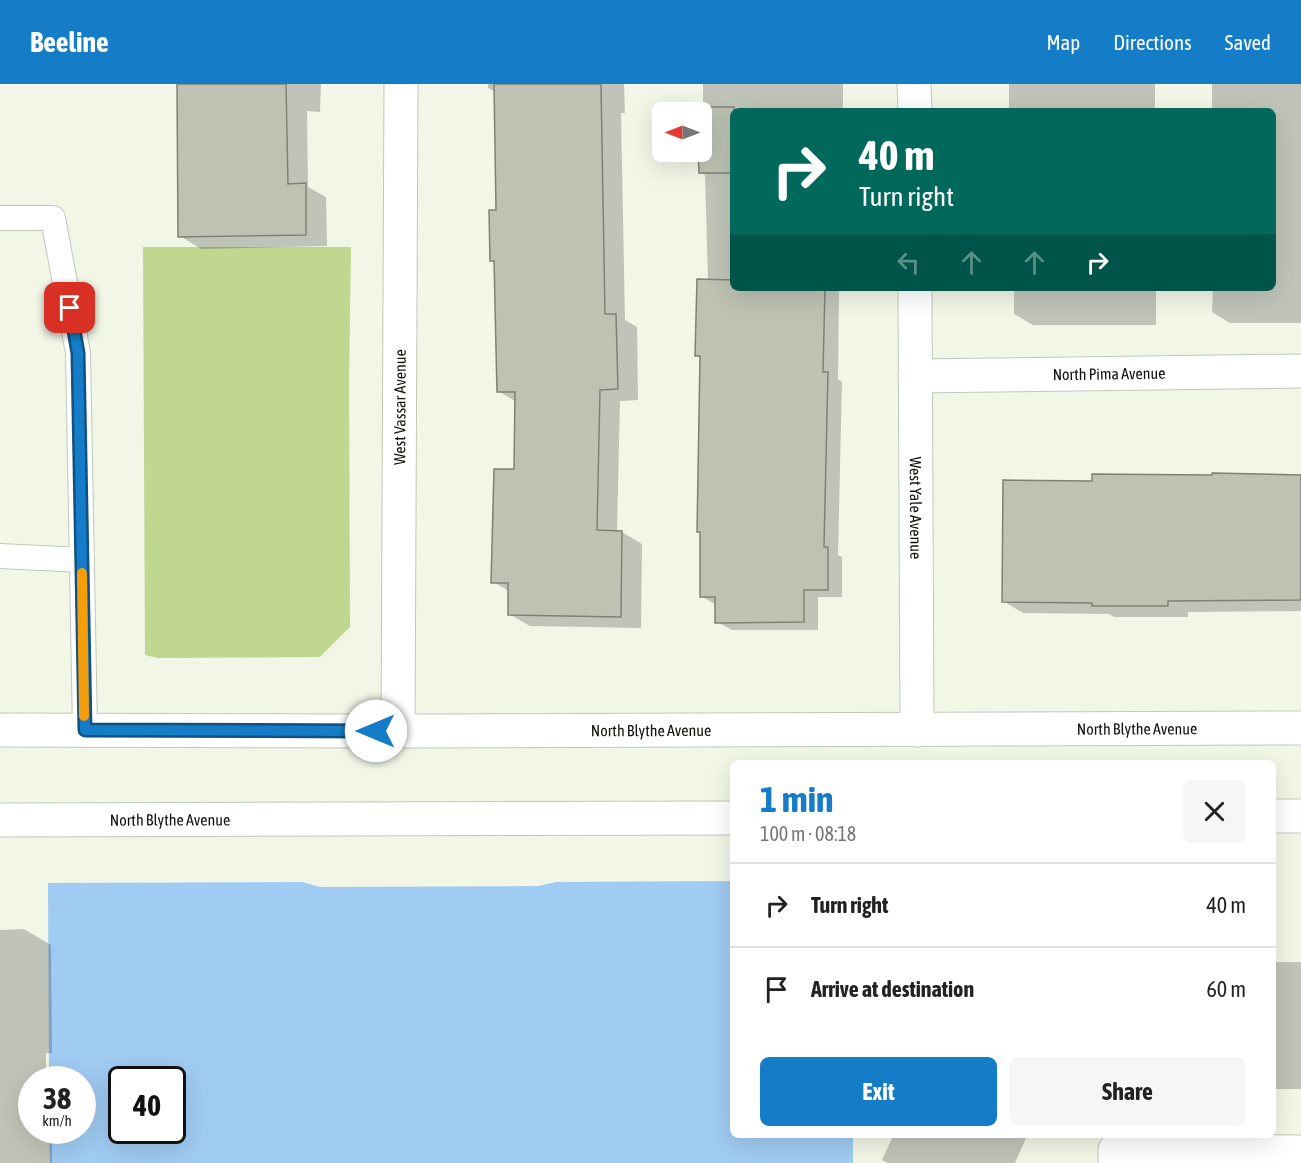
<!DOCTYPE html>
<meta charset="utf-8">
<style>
:root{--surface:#fff;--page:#f6f6f6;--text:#222;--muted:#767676;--line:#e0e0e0;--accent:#157dc8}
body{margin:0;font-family:"Asap Condensed",sans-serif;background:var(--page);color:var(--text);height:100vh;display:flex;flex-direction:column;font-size:22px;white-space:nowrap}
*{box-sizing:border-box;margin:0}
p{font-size:20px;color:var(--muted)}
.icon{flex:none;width:33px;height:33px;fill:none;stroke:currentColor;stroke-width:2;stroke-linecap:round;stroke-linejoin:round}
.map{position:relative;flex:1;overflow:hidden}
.side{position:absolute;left:730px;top:676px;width:546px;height:378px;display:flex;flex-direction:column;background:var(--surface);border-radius:9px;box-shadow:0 6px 24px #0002}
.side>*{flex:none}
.guide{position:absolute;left:730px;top:24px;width:546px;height:183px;border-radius:9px;box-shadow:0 6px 24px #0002;background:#00695c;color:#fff;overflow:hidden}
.needle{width:39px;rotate:270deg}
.buttons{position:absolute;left:652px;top:18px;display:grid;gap:12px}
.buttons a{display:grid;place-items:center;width:60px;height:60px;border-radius:9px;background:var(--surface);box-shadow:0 6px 24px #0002;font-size:30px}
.speed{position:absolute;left:18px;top:982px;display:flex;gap:12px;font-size:30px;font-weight:700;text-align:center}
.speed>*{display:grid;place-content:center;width:78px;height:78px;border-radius:50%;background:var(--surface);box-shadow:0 6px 24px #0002;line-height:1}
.speed small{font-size:15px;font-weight:400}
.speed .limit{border:3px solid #111;border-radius:9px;background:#fff;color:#111}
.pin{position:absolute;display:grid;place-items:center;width:51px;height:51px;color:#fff;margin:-26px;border-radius:12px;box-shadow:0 3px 9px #0006}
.me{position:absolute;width:66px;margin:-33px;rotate:270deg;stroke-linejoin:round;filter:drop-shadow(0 0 4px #0008)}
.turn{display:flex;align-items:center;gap:21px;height:126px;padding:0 30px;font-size:27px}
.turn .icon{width:78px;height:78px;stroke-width:2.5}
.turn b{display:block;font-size:42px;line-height:51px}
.lanes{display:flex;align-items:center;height:57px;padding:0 30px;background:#0003;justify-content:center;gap:30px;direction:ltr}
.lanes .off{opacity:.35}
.round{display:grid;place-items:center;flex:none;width:63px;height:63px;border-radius:9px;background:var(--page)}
.headline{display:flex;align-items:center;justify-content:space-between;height:102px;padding:0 30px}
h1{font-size:36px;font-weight:700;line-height:45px;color:var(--accent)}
.action{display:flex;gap:12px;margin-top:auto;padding:12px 30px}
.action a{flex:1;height:69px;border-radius:9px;background:var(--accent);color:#fff;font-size:24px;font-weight:700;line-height:69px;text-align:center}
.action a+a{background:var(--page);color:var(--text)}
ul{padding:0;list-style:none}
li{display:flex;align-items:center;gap:18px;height:84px;padding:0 30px;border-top:2px solid var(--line)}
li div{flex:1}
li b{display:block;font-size:22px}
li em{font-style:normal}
header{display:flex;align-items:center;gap:36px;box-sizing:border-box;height:84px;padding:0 30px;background:var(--accent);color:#fff}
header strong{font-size:28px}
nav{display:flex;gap:33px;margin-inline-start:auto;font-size:21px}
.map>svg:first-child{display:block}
.green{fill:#bfd78f}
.water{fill:#a0cbf3;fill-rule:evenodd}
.shadow{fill:#0003}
.building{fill:#bdc2b3;stroke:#7e8275;stroke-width:1.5}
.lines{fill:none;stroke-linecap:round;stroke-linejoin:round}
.lane-casing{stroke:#c2c8b9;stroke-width:26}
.street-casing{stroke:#c2c8b9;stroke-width:35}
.secondary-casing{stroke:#c2c8b9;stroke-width:35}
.lane{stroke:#fff;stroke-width:24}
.street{stroke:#fff;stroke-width:33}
.secondary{stroke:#fff;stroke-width:33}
.route-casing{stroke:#0e5182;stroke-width:15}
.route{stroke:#157dc8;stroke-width:10}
.slow{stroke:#f59e0b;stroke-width:10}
.labels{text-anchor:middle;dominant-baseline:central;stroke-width:5;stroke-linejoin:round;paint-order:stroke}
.street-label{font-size:16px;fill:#12130e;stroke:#f1f6e7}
</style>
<header>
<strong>Beeline</strong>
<nav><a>Map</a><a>Directions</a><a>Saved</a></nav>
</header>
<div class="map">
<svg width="1301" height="1079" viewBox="0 0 1301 1079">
<rect width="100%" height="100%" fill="#f1f6e7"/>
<polygon class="green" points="351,163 349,296 350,543 320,573 158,574 145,571 143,163"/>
<path class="water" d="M733,797L734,1052H853V1079H50L49,1047H82V996H49L48,799L302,798L320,803L538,802L556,798ZM122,996H172V1047H122Z"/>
<g class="shadow">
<polygon points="179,0 321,0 320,28 307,27 308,103 326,113 327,162 201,165 180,152"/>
<polygon points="488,0 624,0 625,29 621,29 625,236 637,243 638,316 620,317 617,448 622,448 642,460 641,544 530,542 509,530 509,507 493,498 515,386 516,318 498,307 495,178 491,176 498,128 496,8 488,4"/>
<polygon points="703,0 843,0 843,27 734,27 734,204 839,204 838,295 842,298 838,471 842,473 842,513 818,513 818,546 732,546 717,538 716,521 701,512 701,274 697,272 708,197 705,91 700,88 702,28 699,28 699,25 703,25"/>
<rect x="1009" y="0" width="146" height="27"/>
<polygon points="1212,0 1301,0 1301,239 1230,239 1212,228 1213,204 1274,204 1274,27 1212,27"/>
<polygon points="1009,204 1156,204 1156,241 1033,241 1014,230 1014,206"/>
<polygon points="1301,393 1301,527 1188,528 1188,533 1114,533 1109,530 1023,529 1003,517 1094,399"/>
<polygon points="24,845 51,861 52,969 46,969 46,996 32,996 32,1047 47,1047 47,1054 52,1057 52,1079 0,1079 0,846"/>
<rect x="1274" y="878" width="27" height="127"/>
<polygon points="893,1052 1027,1052 1015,1079 888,1079 882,1076"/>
</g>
<g class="building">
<polygon points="177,0 286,0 288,100 306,99 306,151 178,153"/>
<polygon points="494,0 601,0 605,230 616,230 618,305 600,306 597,446 622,447 621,533 508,531 508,499 491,499 494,385 514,385 515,308 497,308 494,177 490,177 489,126 496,126"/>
<polygon points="698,23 734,23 734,89 699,89 698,68 702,68 702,28 698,28"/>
<polygon points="697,195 734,196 734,204 825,204 823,288 828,288 824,463 828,463 828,506 804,506 804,538 715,539 715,513 700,513 700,448 697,448 700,272 695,272"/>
<polygon points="1212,389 1301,391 1301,516 1168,517 1168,522 1092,522 1092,519 1002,518 1003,396 1092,397 1092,390 1212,391"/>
</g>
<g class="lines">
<defs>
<g id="lane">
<polyline points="0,134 53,134 78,269 85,646"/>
<polyline points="0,472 82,476"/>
</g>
<g id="street">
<polyline points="914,0 915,27"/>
<path id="s1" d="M915,204L917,646"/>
<path id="s2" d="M915,292L1301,287"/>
<path id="s3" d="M398,647L401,0"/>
<polyline points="1115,1079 1115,1066 1301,1068"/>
</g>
<g id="secondary">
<path id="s4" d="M0,646L398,647L1301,644"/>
<polyline points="1274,732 1301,732"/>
<path id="s5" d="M0,736L734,734"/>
</g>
</defs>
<use href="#lane" class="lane-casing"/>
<use href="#street" class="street-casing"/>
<use href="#secondary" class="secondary-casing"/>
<use href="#lane" class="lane"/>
<use href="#street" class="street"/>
<use href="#secondary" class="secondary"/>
</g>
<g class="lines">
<defs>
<polyline id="route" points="70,224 78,269 85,646 376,647"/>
</defs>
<use href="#route" class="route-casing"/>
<use href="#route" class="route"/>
<polyline class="slow" points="82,489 84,632"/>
</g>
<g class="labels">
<g class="street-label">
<text stroke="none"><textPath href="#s2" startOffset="194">North Pima Avenue</textPath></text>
<text stroke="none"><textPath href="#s3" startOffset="324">West Vassar Avenue</textPath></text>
<text stroke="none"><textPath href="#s1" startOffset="220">West Yale Avenue</textPath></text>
<text stroke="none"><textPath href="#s4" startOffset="1137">North Blythe Avenue</textPath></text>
<text stroke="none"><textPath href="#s4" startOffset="651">North Blythe Avenue</textPath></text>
<text stroke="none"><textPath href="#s5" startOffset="170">North Blythe Avenue</textPath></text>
</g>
</g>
</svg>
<div class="buttons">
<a><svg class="needle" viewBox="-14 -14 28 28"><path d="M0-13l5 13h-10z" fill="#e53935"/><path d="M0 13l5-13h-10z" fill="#767676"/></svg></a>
</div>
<div class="speed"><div>38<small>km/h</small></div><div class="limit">40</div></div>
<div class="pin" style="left:70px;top:224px;background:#d93025"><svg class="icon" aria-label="arrive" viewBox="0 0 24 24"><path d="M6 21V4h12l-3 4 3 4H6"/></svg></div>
<svg class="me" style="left:376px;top:647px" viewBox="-20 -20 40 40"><circle r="19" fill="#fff"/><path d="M0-13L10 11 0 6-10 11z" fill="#157dc8"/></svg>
<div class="guide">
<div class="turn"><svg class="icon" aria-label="right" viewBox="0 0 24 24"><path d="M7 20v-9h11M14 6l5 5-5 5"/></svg><div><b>40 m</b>Turn right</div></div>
<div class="lanes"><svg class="icon off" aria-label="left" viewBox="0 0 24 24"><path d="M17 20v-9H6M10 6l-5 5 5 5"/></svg><svg class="icon off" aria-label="ahead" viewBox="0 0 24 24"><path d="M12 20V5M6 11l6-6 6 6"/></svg><svg class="icon off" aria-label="ahead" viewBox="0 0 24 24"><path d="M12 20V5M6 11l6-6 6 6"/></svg><svg class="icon" aria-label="right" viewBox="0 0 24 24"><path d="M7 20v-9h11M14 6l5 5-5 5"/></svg></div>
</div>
<section class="side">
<div class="headline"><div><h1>1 min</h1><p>100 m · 08:18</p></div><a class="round"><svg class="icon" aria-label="close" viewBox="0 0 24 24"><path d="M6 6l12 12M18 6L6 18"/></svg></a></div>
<ul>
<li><svg class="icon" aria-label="right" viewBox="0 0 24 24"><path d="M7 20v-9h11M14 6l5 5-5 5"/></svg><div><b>Turn right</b></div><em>40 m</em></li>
<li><svg class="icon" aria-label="arrive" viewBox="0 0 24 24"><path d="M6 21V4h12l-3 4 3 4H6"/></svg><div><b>Arrive at destination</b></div><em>60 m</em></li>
</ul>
<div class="action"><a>Exit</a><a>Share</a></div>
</section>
</div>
